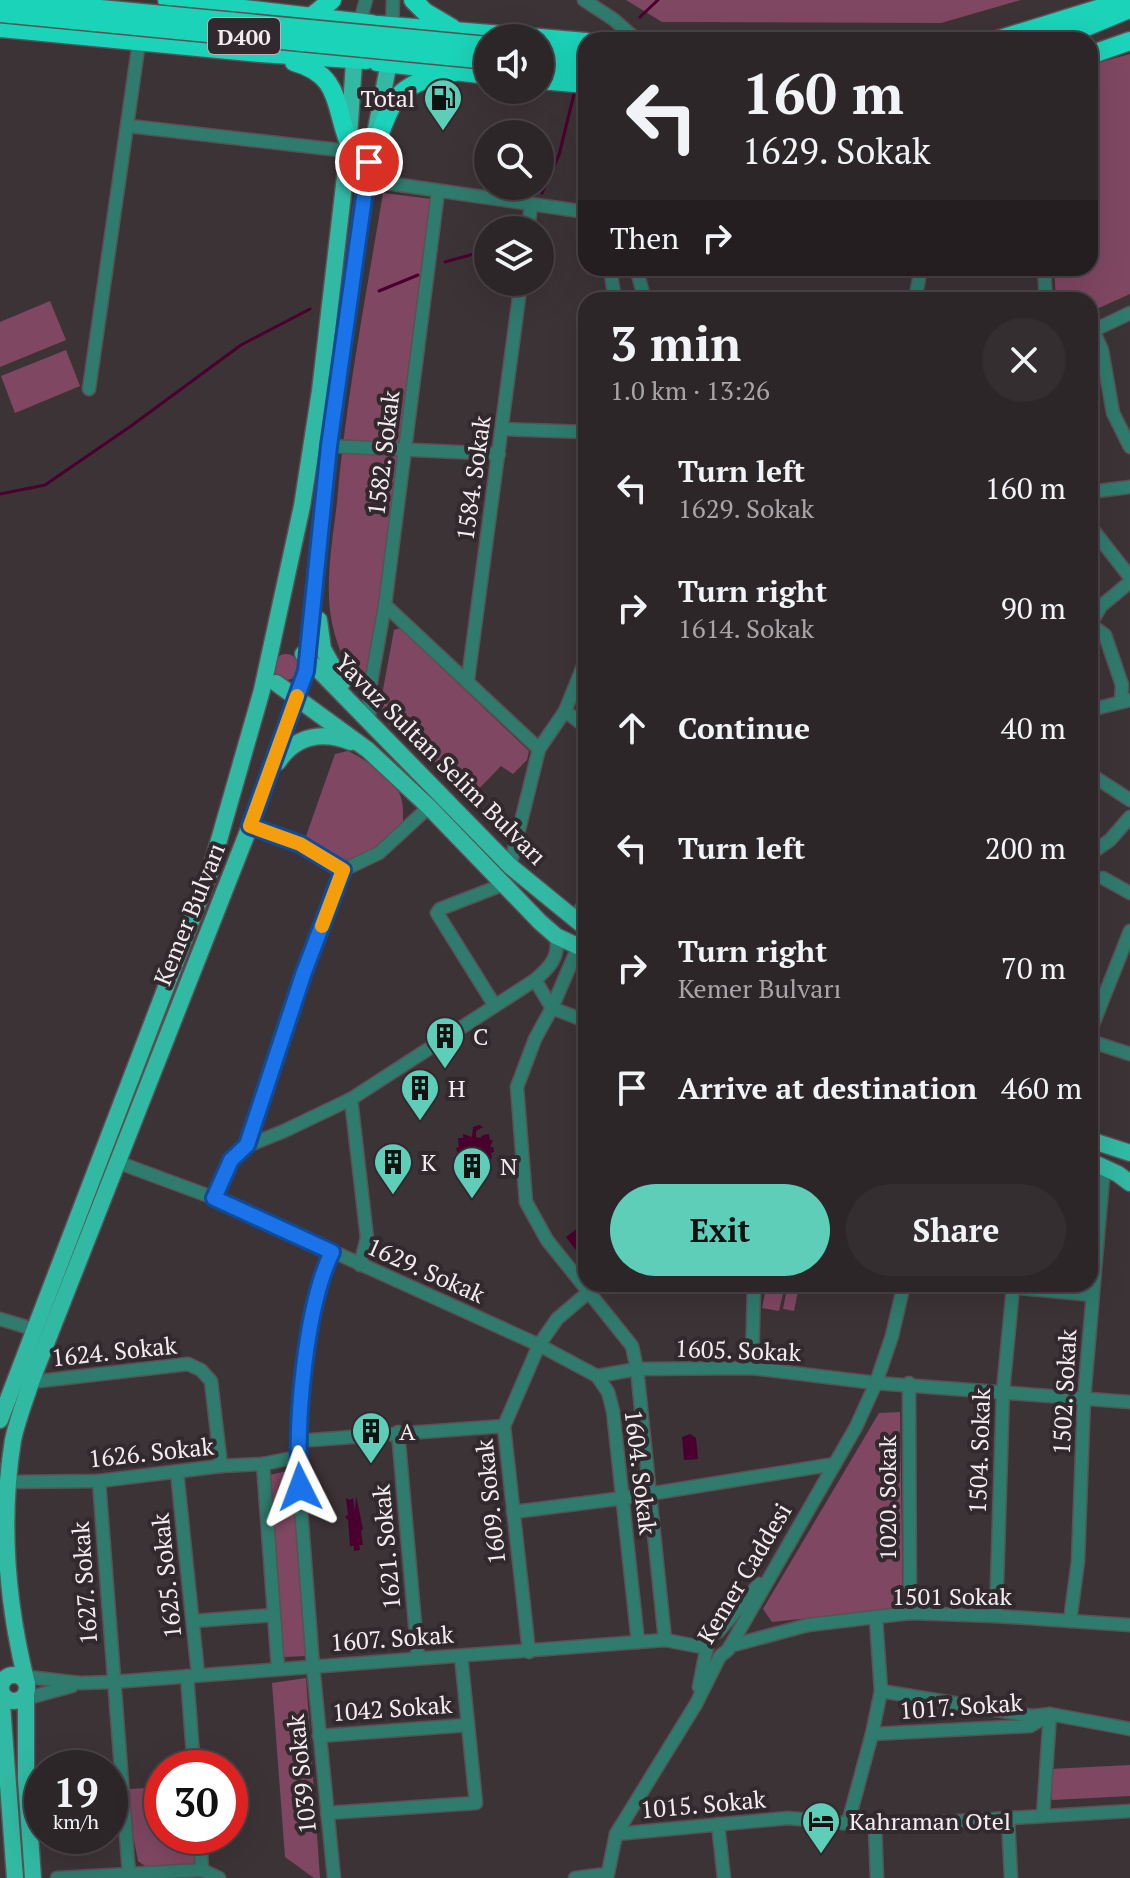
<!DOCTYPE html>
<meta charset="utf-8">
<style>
:root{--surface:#2d2629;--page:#352e31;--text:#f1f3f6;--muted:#a7a5a8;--line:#484346;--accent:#5eceb8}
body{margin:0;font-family:"PT Serif",serif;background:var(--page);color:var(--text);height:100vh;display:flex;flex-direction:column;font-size:30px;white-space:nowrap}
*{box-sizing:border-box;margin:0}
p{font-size:26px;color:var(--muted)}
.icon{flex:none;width:44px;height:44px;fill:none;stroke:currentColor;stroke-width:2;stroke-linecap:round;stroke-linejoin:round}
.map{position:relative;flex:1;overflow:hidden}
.side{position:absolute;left:578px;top:292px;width:520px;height:1000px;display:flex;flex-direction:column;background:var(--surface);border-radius:24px;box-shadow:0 8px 32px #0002,0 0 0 2px var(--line)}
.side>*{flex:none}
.hud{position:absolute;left:578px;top:32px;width:520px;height:244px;border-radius:24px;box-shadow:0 8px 32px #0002,0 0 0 2px var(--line);background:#2d2629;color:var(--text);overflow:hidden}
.buttons{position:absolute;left:474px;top:24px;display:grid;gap:16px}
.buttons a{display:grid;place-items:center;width:80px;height:80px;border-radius:50%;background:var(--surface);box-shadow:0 8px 32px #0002,0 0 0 2px var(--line);font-size:40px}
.speed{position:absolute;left:24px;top:1750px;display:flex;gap:16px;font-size:40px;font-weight:700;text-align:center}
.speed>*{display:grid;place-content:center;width:104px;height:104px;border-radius:50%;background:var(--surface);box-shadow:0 8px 32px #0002,0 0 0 2px var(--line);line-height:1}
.speed small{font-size:20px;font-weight:400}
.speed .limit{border:12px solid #d22;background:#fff;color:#111}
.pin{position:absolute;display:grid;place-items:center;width:68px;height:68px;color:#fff;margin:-34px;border:4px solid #fff;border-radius:50%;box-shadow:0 2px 8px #0007}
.me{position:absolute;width:88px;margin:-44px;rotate:357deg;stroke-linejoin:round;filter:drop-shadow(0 0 6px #0008)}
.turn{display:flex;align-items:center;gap:28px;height:168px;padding:0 32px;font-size:36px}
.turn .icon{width:104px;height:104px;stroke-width:2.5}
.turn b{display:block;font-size:56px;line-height:68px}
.then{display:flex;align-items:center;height:76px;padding:0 32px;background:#0003;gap:16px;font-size:30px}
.round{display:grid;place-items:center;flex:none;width:84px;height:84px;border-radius:42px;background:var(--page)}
.overview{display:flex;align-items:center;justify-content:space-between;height:136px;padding:0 32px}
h1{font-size:48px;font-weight:700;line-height:60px}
.button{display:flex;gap:16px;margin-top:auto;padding:16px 32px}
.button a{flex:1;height:92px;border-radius:48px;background:var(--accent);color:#111;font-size:32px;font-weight:700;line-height:92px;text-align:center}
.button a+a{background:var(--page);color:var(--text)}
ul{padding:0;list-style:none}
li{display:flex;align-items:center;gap:24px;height:120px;padding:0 32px}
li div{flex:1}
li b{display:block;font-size:30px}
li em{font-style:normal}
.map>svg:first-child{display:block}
.green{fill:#804763}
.water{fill:#4a002e}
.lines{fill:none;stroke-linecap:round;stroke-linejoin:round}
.stream{stroke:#4a002e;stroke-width:3}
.minor-casing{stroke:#595154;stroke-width:15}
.major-casing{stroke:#595154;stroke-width:19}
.highway-casing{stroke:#595154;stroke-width:21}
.minor{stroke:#2f7b6d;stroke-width:12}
.major{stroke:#32b9a3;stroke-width:16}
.highway{stroke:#1bd3b8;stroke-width:18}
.highway-bridge-casing{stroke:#595154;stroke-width:21;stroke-linecap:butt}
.highway-bridge{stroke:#1bd3b8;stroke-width:18}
.route-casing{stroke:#114b97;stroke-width:20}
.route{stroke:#1a73e8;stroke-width:14}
.slow{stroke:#f59e0b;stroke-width:14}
.labels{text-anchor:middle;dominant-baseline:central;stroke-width:8;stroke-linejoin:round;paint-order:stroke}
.shield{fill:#31292d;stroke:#b8b2b5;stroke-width:2}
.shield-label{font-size:22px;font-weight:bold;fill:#f2ecef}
.poi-label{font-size:24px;fill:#f2ecef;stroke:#31292d;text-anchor:start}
.street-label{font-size:24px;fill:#f2ecef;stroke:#31292d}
</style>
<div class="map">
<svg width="1130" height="1878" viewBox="0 0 1130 1878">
<rect width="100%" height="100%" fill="#3c3337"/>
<g class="green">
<polygon points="626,0 1021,0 941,23 662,22"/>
<polygon points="1130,54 1130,294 1090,312 1090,300 1056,300 1054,268 1090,268 1090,65"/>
<path d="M383,193L432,199L380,604L364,696C347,670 334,642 330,611C326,575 333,537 337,502C346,398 366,296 383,193Z"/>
<polygon points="50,301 66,340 0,367 0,322"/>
<polygon points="66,350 80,386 15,413 1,376"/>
<polygon points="400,628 529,751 527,760 513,774 501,766 470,798 390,726 380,706 394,630"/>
<circle cx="286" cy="667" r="13"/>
<path d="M348,751C364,758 389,777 398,791C404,800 403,813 403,823L382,847L353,862C336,858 314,853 306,836L335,754Z"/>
<polygon points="767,1284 785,1285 779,1311 762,1308"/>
<polygon points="787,1288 798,1291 794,1311 783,1309"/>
<polygon points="900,1412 903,1608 772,1622 763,1609 879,1413"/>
<polygon points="292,1470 306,1656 284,1657 269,1475"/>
<polygon points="306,1678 320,1878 314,1878 285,1857 272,1683"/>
<polygon points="1130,1765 1130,1796 1052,1800 1050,1769"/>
<polygon points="162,1787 162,1836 194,1836 196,1865 148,1868 138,1861 132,1830 130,1789"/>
</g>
<g class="water">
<polygon points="479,1125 483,1127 476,1131 476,1137 480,1138 483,1135 489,1134 490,1140 493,1140 490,1147 493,1147 494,1152 491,1153 492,1159 484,1158 483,1167 478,1172 478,1154 469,1157 471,1168 467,1162 461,1162 456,1148 459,1147 458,1138 463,1138 463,1134 472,1137 473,1127"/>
<polygon points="578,1228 586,1239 585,1262 566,1237"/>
<polygon points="690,1434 696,1438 698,1459 684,1460 682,1437"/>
<polygon points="356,1496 363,1529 361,1531 363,1545 359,1545 360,1550 354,1551 354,1546 350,1546 348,1520 345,1517 348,1515 346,1498 350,1500 353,1498 355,1512"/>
</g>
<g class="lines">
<g class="stream">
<polyline points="640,17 658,0"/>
<polyline points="542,193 559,155 575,90"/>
<polyline points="445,262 488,250"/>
<polyline points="379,291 418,275"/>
<polyline points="0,494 45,485 131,426 241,345 310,309"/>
</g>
<defs>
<g id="minor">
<polyline points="584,0 613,19 637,40"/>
<polyline points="358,28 366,0"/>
<polyline points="392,33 393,0"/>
<polyline points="129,126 348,151"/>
<polyline points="366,180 586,212"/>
<polyline points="528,230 531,205"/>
<polyline points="610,268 615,300"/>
<polyline points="636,268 645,300"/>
<polyline points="1044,268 1046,300"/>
<polyline points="915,300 921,268"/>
<polyline points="1093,330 1102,350 1113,413 1130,447"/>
<polyline points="1090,332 1130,313"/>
<polyline points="89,389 139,42"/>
<polyline points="503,429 586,432"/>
<polyline points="329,446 499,454"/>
<polyline points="1090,492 1130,487"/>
<polyline points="1090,526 1130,577"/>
<polyline points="385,605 539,749"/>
<polyline points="1090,624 1105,635 1122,685 1121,702"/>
<polyline points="1090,625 1101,606 1130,582"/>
<polyline points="468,679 521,282"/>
<polyline points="1090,710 1130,700"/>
<polyline points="565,711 586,727"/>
<polyline points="369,721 370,688 385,605 438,191"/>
<polyline points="1090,774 1130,800"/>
<polyline points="250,826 300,844 343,870"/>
<polyline points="1090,854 1110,840 1130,817"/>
<polyline points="510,866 539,749 565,711 586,659"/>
<polyline points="1103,878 1130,893"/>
<polyline points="573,919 586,902"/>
<polyline points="578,947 552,1008 535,1039 517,1087 526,1202 547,1240 632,1346 637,1369 665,1640"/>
<polyline points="535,980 552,1008 586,1021"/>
<polyline points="495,1006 437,913 440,909 502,885"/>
<polyline points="1090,1032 1130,931"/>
<polyline points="1090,1041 1130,1054"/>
<polyline points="351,1099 367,1238 360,1265"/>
<polyline points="247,1145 304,972 343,870 379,853 429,807"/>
<polyline points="117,1162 217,1199 539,1345 597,1376 608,1392 613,1411 638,1642"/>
<path d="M214,1198L231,1160L242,1148L284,1131L351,1099L535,980C550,967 560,957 556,936"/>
<path d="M332,1252C308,1301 297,1402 297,1457L313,1666L334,1878"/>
<polyline points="977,1284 1092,1295"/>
<polyline points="0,1319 33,1329"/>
<polyline points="752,1368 754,1284"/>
<polyline points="597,1376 637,1369 752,1368 876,1383 1130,1402"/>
<polyline points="31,1382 188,1364 201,1370 211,1381 221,1466"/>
<polyline points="909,1383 910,1613"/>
<polyline points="398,1432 418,1658"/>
<polyline points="297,1441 504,1426"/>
<polyline points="263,1464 278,1668"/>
<polyline points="177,1472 198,1674"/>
<polyline points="99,1481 129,1874"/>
<polyline points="8,1482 99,1481 221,1466 263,1464 297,1457"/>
<polyline points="513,1512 624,1498 835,1464"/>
<polyline points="996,1616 1003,1391 1013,1288"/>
<polyline points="194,1621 274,1615"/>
<polyline points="1070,1621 1078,1561 1084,1398 1104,1166"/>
<polyline points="730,1646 808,1625 910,1613 996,1616 1130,1625"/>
<polyline points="529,1652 504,1426 539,1345 557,1319 598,1284"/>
<polyline points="20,1676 80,1683 113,1682 665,1640 707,1648"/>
<polyline points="187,1676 194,1768"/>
<polyline points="0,1679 8,1676"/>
<polyline points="699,1687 709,1636 718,1632 759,1584"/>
<polyline points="881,1691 1032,1716 1050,1714 1130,1729"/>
<polyline points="17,1701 72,1686"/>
<polyline points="872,1734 1030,1726 1044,1718"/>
<polyline points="319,1736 468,1725"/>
<polyline points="327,1813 476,1803 461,1656"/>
<polyline points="1043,1816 1050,1714"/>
<polyline points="1008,1818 1011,1878"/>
<polyline points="848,1823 872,1734 881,1691 876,1619"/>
<polyline points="718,1824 724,1878"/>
<polyline points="875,1826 877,1878"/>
<polyline points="616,1834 788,1818 875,1826 1130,1811"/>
<polyline points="200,1836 202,1870"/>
<polyline points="57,1878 202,1870 219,1878"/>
<polyline points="575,1878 607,1874"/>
<polyline points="607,1878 616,1834 696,1704 720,1656 728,1650 856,1427 876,1383 892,1336 904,1284"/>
</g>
<g id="major">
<polyline points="319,620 323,649 342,683"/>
<polyline points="303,654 510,866 586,928"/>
<polyline points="276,683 368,750 429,807 540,922 556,936 586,950"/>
<path d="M278,762C296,735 322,731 351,742"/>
<polyline points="1090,1140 1130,1153"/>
<polyline points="1090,1161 1118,1174 1130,1183"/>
<polyline points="0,1420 209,875 262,690 302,506 320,391 348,151 355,48"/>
<circle cx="14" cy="1688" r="13"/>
<path d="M27,1684C7,1605 0,1521 13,1440C17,1421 25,1401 31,1382L250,826L306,671L329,446L348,305L366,180L391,52"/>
<polyline points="1,1691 15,1878"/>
<polyline points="26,1693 26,1779 33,1878"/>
</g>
<g id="highway">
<polyline points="167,0 372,24"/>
<polyline points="413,0 425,12 452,28"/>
<polyline points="311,17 332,0"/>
<polyline points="378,25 540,38"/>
<polyline points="0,28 260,53 366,60"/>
<polyline points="540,38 586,42"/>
<polyline points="997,40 1127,0"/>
<polyline points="1055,40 1127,10"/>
<polyline points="540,51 586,55"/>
<polyline points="1090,55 1130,41"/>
<path d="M294,62C341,75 334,105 349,143"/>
<polyline points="377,62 488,75"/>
<polyline points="540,65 586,70"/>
<polyline points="540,80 586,84"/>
<path d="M371,155C395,99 390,85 455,72"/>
</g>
</defs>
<use href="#minor" class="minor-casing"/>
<use href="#major" class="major-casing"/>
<use href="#highway" class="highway-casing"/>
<use href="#minor" class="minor"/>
<use href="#major" class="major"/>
<use href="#highway" class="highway"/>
<defs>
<g id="highway-bridge">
<polyline points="6,0 488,46"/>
<polyline points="0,13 488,60"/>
</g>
</defs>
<use href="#highway-bridge" class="highway-bridge-casing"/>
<use href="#highway-bridge" class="highway-bridge"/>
</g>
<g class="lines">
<defs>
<path id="route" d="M300,1487C295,1424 305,1308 332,1252L214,1198L231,1160L247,1145L304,972L343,870L300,844L250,826L306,671L329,446L369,162"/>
</defs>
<use href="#route" class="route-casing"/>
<use href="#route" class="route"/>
<polyline class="slow" points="297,696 250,826 300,844 343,870 322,926"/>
</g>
<defs>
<symbol id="fuel-pin" viewBox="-11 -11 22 30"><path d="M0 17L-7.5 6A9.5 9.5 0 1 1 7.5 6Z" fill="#5eceb8" stroke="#31292d"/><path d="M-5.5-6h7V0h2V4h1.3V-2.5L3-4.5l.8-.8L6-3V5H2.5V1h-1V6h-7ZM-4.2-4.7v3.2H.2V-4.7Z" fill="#111"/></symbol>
<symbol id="building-pin" viewBox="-11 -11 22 30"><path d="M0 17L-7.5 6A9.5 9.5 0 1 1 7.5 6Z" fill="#5eceb8" stroke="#31292d"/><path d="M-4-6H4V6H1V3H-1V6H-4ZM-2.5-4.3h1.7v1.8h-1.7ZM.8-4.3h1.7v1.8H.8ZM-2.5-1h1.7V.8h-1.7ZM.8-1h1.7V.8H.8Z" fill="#111"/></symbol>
<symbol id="hotel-pin" viewBox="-11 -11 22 30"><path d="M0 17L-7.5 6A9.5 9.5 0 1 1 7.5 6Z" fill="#5eceb8" stroke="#31292d"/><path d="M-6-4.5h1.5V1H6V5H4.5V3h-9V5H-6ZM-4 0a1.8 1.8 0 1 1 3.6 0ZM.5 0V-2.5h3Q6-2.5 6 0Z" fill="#111"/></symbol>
</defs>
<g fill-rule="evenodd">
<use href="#fuel-pin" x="421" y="76" width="44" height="60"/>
<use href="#building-pin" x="423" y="1014" width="44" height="60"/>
<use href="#building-pin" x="398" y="1066" width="44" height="60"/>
<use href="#building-pin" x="371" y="1140" width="44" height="60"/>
<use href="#building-pin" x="450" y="1144" width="44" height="60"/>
<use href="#building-pin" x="349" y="1409" width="44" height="60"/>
<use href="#hotel-pin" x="799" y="1799" width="44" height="60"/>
</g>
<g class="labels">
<rect class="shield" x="208" y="18" width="72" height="36" rx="6"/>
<g class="shield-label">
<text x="244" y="36">D400</text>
</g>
<g class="poi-label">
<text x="415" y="98" text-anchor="end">Total</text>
<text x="473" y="1036">C</text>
<text x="448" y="1088">H</text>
<text x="421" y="1162">K</text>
<text x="500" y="1166">N</text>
<text x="399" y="1431">A</text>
<text x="849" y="1821">Kahraman Otel</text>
</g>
<g class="street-label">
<text transform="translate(383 453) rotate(-83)">1582. Sokak</text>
<text transform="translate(473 478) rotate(-82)">1584. Sokak</text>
<text transform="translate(441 759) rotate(45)">Yavuz Sultan Selim Bulvarı</text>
<text transform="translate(189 914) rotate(-68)">Kemer Bulvarı</text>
<text transform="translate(426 1270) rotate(24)">1629. Sokak</text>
<text transform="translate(738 1350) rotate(2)">1605. Sokak</text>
<text transform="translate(114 1351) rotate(-6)">1624. Sokak</text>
<text transform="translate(1064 1392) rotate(-87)">1502. Sokak</text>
<text transform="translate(979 1451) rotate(-88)">1504. Sokak</text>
<text transform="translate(151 1452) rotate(-6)">1626. Sokak</text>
<text transform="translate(641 1472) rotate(83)">1604. Sokak</text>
<text transform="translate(887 1498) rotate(-90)">1020. Sokak</text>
<text transform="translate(490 1502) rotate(-96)">1609. Sokak</text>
<text transform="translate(386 1547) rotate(-95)">1621. Sokak</text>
<text transform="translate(744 1573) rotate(-59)">Kemer Caddesi</text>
<text transform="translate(166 1576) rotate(-96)">1625. Sokak</text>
<text transform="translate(84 1583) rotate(-94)">1627. Sokak</text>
<text x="952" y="1596">1501 Sokak</text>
<text transform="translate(392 1638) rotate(-4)">1607. Sokak</text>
<text transform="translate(961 1706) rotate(-4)">1017. Sokak</text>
<text transform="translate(392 1708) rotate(-4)">1042 Sokak</text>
<text transform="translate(301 1774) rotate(-96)">1039 Sokak</text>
<text transform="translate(703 1804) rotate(-5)">1015. Sokak</text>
</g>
</g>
</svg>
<div class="buttons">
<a><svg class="icon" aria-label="sound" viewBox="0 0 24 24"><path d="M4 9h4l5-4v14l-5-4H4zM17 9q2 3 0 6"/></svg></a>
<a><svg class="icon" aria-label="search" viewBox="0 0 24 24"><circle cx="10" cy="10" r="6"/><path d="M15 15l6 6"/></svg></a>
<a><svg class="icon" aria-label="layers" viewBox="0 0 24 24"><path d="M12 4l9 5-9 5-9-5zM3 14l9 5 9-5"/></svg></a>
</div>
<div class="speed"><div>19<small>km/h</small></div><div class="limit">30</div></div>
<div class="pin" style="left:369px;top:162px;background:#d93025"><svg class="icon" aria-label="arrive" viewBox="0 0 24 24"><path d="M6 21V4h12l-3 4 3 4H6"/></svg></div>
<svg class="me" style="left:300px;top:1487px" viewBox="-20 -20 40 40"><path d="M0-17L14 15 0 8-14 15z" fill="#1a73e8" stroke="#fff" stroke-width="4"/></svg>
<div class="hud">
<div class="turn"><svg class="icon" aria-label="left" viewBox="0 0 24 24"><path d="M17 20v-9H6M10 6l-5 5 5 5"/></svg><div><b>160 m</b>1629. Sokak</div></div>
<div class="then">Then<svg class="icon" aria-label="right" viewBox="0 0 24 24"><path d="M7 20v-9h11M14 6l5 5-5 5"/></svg></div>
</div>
<section class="side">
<div class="overview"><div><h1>3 min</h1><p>1.0 km · 13:26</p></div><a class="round"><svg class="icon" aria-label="close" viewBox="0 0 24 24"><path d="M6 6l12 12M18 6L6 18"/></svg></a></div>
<ul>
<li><svg class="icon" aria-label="left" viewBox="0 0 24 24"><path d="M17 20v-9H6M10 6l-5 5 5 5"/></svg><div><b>Turn left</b><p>1629. Sokak</p></div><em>160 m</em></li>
<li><svg class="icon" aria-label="right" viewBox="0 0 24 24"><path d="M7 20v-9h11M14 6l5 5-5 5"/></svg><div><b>Turn right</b><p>1614. Sokak</p></div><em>90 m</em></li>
<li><svg class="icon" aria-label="ahead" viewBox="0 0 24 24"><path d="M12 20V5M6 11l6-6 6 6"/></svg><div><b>Continue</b></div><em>40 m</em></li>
<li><svg class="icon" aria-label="left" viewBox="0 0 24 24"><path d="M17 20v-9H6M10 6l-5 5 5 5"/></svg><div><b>Turn left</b></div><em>200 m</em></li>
<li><svg class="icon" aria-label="right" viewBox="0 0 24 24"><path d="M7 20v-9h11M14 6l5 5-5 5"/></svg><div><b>Turn right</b><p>Kemer Bulvarı</p></div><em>70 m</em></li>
<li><svg class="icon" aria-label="arrive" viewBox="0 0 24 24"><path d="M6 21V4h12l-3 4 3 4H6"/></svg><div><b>Arrive at destination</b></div><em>460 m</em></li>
</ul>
<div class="button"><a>Exit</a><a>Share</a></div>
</section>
</div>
